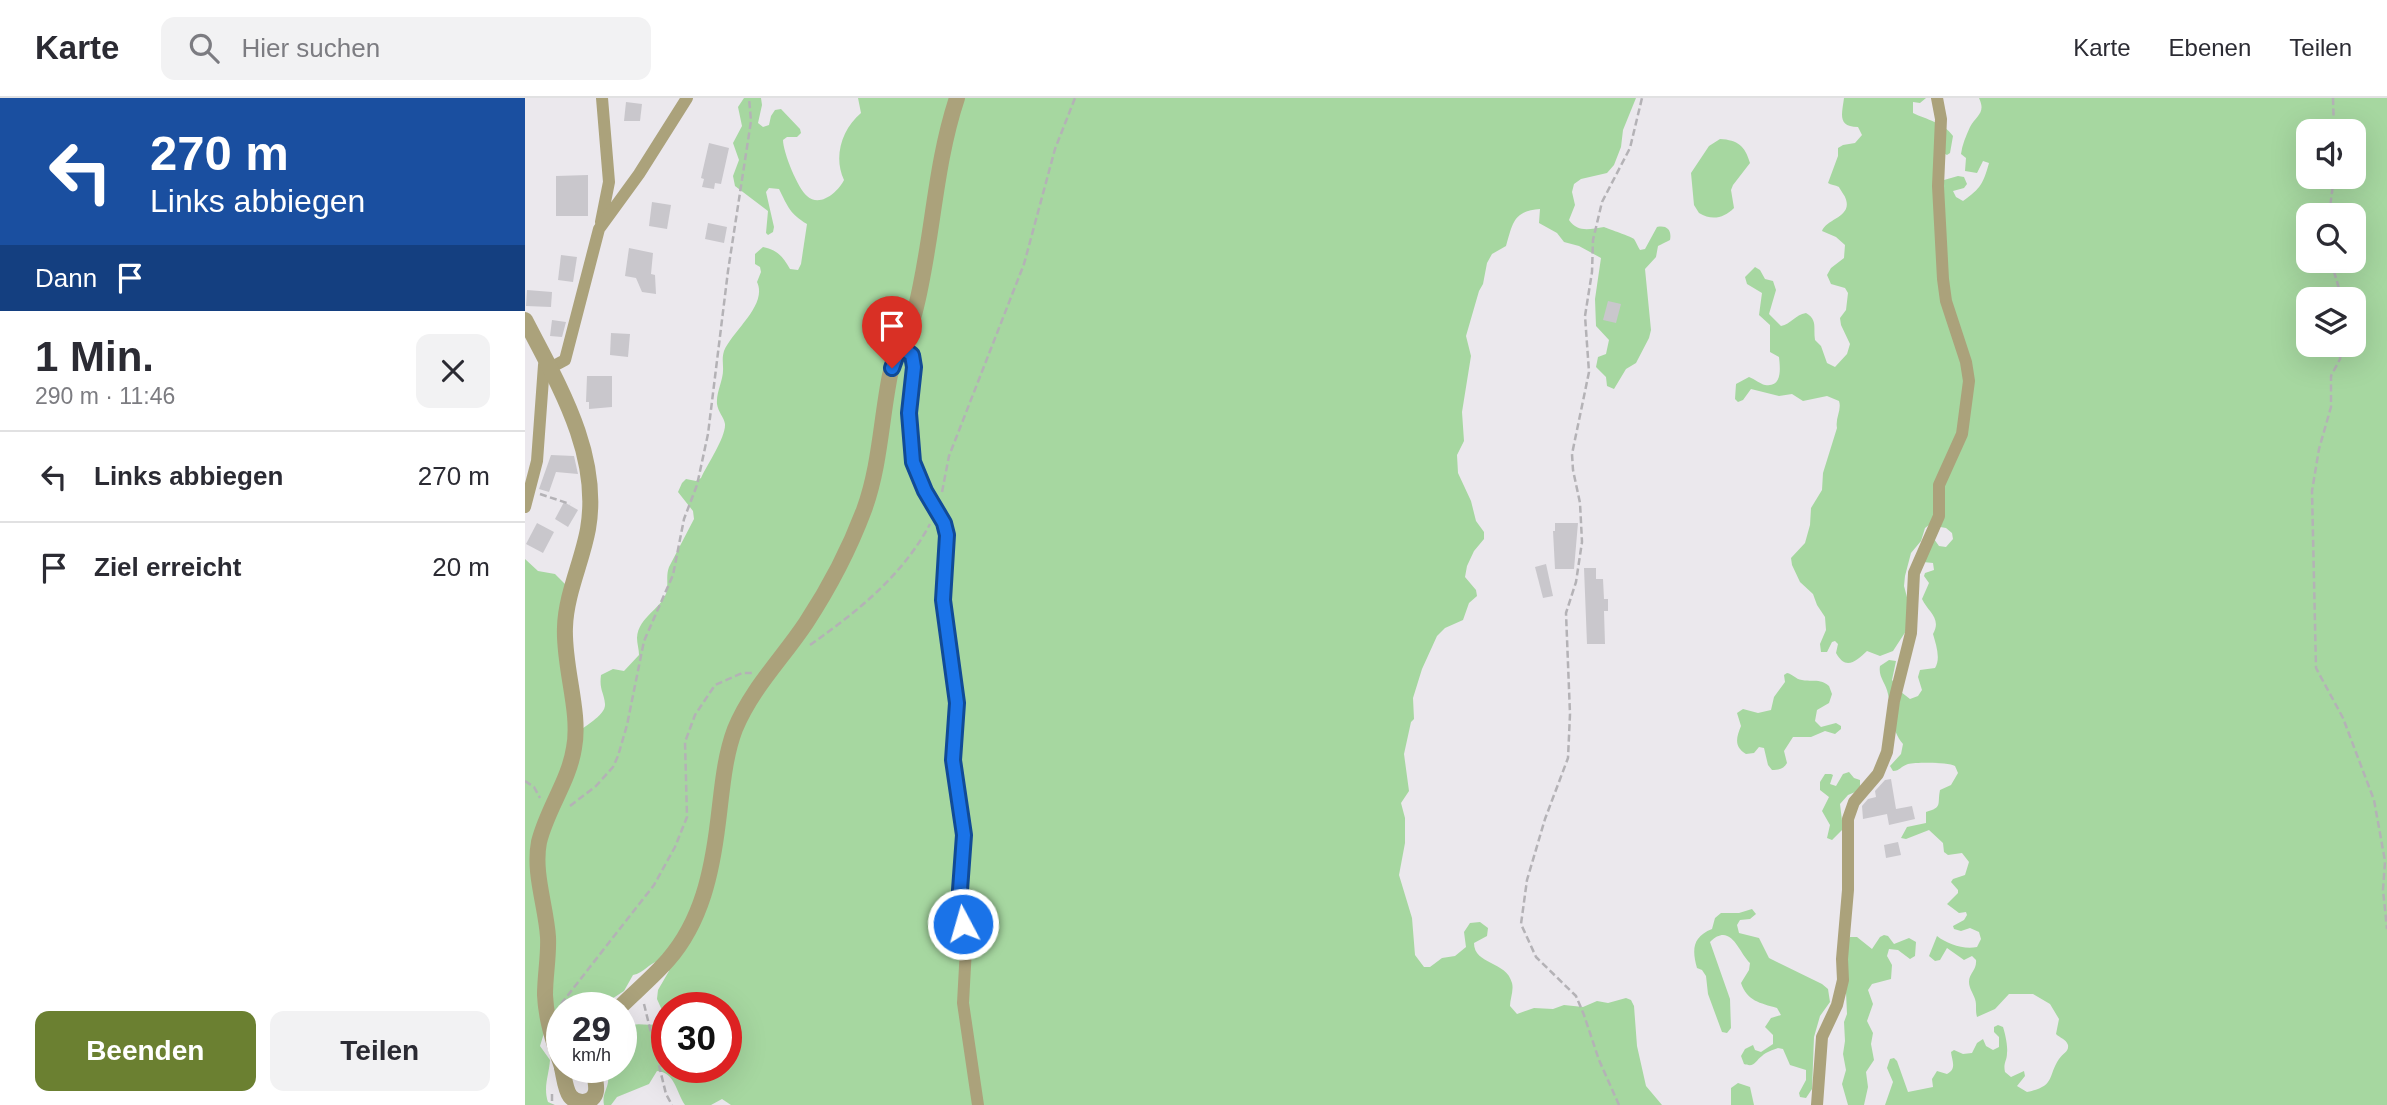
<!DOCTYPE html>
<html lang="de">
<meta charset="utf-8">
<style>
:root{--surface:#fff;--page:#f2f2f3;--text:#2b2b33;--muted:#7c7c81;--line:#e1e1e2;--accent:#6b8031}
body{margin:0;font-family:Arial,sans-serif;background:var(--page);color:var(--text);height:100vh;display:flex;flex-direction:column;font-size:26px;white-space:nowrap}
*{box-sizing:border-box;margin:0}
p{font-size:23px;color:var(--muted)}
.icon{flex:none;width:38px;height:38px;fill:none;stroke:currentColor;stroke-width:2;stroke-linecap:round;stroke-linejoin:round}
.map{position:relative;flex:1;overflow:hidden}
.panel{display:flex;flex-direction:column;background:var(--surface);width:525px}
.panel>*{flex:none}
.hud{background:#1a4fa0;color:#fff;overflow:hidden}
.buttons{position:absolute;left:1771px;top:21px;display:grid;gap:14px}
.buttons a{display:grid;place-items:center;width:70px;height:70px;border-radius:14px;background:var(--surface);box-shadow:0 7px 28px #0002;font-size:35px}
.speed{position:absolute;left:21px;top:894px;display:flex;gap:14px;font-size:35px;font-weight:700;text-align:center}
.speed>*{display:grid;place-content:center;width:91px;height:91px;border-radius:50%;background:var(--surface);box-shadow:0 7px 28px #0002;line-height:1}
.speed small{font-size:18px;font-weight:400}
.speed .limit{border:10px solid #d22;background:#fff;color:#111}
.pin{position:absolute;display:grid;place-items:center;width:60px;height:60px;color:#fff;margin:-72px -30px;border-radius:50% 50% 50% 0;rotate:-45deg;box-shadow:0 0 7px #0007}
.pin .icon{rotate:45deg}
.me{position:absolute;width:77px;margin:-38px;rotate:354deg;stroke-linejoin:round;filter:drop-shadow(0 0 5px #0008)}
.turn{display:flex;align-items:center;gap:24px;height:147px;padding:0 35px;font-size:32px}
.turn .icon{width:91px;height:91px;stroke-width:2.5}
.turn b{display:block;font-size:49px;line-height:60px}
.then{display:flex;align-items:center;height:66px;padding:0 35px;background:#0003;gap:14px;font-size:26px}
.round{display:grid;place-items:center;flex:none;width:74px;height:74px;border-radius:14px;background:var(--page)}
.summary{display:flex;align-items:center;justify-content:space-between;height:119px;padding:0 35px}
h1{font-size:42px;font-weight:700;line-height:52px}
.button{display:flex;gap:14px;margin-top:auto;padding:14px 35px}
.button a{flex:1;height:80px;border-radius:14px;background:var(--accent);color:#fff;font-size:28px;font-weight:700;line-height:80px;text-align:center}
.button a+a{background:var(--page);color:var(--text)}
ul{padding:0;list-style:none}
li{display:flex;align-items:center;gap:21px;height:91px;padding:0 35px;border-top:2px solid var(--line)}
li div{flex:1}
li b{display:block;font-size:26px}
li em{font-style:normal}
header{display:flex;align-items:center;gap:42px;box-sizing:border-box;height:98px;padding:0 35px;background:var(--surface);border-bottom:2px solid var(--line)}
header strong{font-size:33px}
nav{display:flex;gap:38px;margin-inline-start:auto;font-size:24px}
.search{width:490px;height:63px;background:var(--page);display:flex;align-items:center;gap:18px;box-sizing:border-box;padding:0 24px;border-radius:14px;color:var(--muted);font-size:26px}
main{display:flex;flex:1;min-height:0}
.map>svg:first-child{display:block}
.green{fill:#a6d7a0;fill-rule:evenodd}
.building{fill:#c9c7cc}
.lines{fill:none;stroke-linecap:round;stroke-linejoin:round}
.path{stroke:#b4b2b6;stroke-width:2.5;stroke-dasharray:7 3.5;stroke-linecap:butt}
.minor{stroke:#aba27b;stroke-width:12}
.tertiary{stroke:#aba27b;stroke-width:16}
.route-casing{stroke:#114b97;stroke-width:18}
.route{stroke:#1a73e8;stroke-width:12}
</style>
<header>
<strong>Karte</strong>
<div class="search"><svg class="icon" aria-label="search" viewBox="0 0 24 24"><circle cx="10" cy="10" r="6"/><path d="M15 15l6 6"/></svg>Hier suchen</div>
<nav><a>Karte</a><a>Ebenen</a><a>Teilen</a></nav>
</header>
<main>
<section class="panel">
<div class="hud">
<div class="turn"><svg class="icon" aria-label="left" viewBox="0 0 24 24"><path d="M17 20v-9H6M10 6l-5 5 5 5"/></svg><div><b>270 m</b>Links abbiegen</div></div>
<div class="then">Dann<svg class="icon" aria-label="arrive" viewBox="0 0 24 24"><path d="M6 21V4h12l-3 4 3 4H6"/></svg></div>
</div>
<div class="summary"><div><h1>1 Min.</h1><p>290 m · 11:46</p></div><a class="round"><svg class="icon" aria-label="close" viewBox="0 0 24 24"><path d="M6 6l12 12M18 6L6 18"/></svg></a></div>
<ul>
<li><svg class="icon" aria-label="left" viewBox="0 0 24 24"><path d="M17 20v-9H6M10 6l-5 5 5 5"/></svg><div><b>Links abbiegen</b></div><em>270 m</em></li>
<li><svg class="icon" aria-label="arrive" viewBox="0 0 24 24"><path d="M6 21V4h12l-3 4 3 4H6"/></svg><div><b>Ziel erreicht</b></div><em>20 m</em></li>
</ul>
<div class="button"><a>Beenden</a><a>Teilen</a></div>
</section>
<div class="map">
<svg width="1862" height="1007" viewBox="0 0 1862 1007">
<rect width="100%" height="100%" fill="#ebe8ed"/>
<g class="green">
<path d="M219,0H236L237,7L233,25L238,29L244,27L246,18L250,12L256,11L275,31L276,35L272,39H262L258,42C258,54 273,91 282,98C295,110 313,94 319,82C308,59 317,31 336,15L333,0H1111L1098,32L1096,49L1089,67L1082,75L1056,81L1049,86L1047,94L1050,107L1044,122C1053,135 1065,131 1079,129C1084,131 1107,139 1109,141C1111,144 1113,149 1115,152L1120,151L1132,129C1142,127 1147,132 1145,142L1133,148L1131,159L1120,171L1126,232L1124,240L1111,265L1101,271L1089,291L1082,288L1081,279L1071,269L1073,259L1081,256L1084,242L1071,228L1070,201L1076,160L1054,148L1039,144L1032,135L1014,125L1015,111C988,113 988,125 981,148L967,156L962,165L958,186L954,193L941,238L946,258L937,314L939,343L932,357L933,375L946,403L951,423L959,434V441L949,453L942,468L940,479L951,492L952,498L944,505L938,522L920,530L912,538L897,571L888,600L889,621L886,624L879,656L884,693L876,705L880,720V745L874,777L887,820L890,857L899,869H905L917,860L930,858L941,849L939,834L945,825L955,824L963,830L962,838L949,845C949,867 982,863 987,885C989,892 985,901 985,908L992,916L1009,910L1028,911L1039,907L1058,909L1072,903L1083,905L1101,900L1106,902L1109,908L1112,948L1121,988L1137,1007H206L197,1001L186,1007H160C151,994 150,974 132,973L124,986L92,999L86,1007H79C76,992 88,989 81,970H96V930C100,930 104,928 108,927C118,924 129,932 140,919L132,901L133,892L144,873L142,868L134,863C124,865 119,875 108,877L99,893L73,910H37V935L35,931H23L19,935L15,948L25,962C24,977 18,989 23,1004L30,1007H0V461L13,473L30,476L41,487L56,632C63,626 81,616 80,606C79,594 74,592 76,577L88,571L99,573L114,557C114,551 112,546 112,540C113,518 139,510 142,492C143,483 141,477 144,469L169,421L168,413L153,394L157,385L161,381L171,383L176,380C182,367 201,339 200,326C199,319 193,314 192,306C191,293 199,282 198,269C198,263 197,260 199,253C207,233 243,207 232,184L236,174L235,169L230,166V156L238,149C253,152 258,159 265,171L273,172L276,166L282,126C265,116 263,109 254,91L244,90L241,94L249,129L248,134L243,137L241,135L243,113L210,88L208,78L214,62L208,45L217,28L213,9ZM142,910H201V970H142Z"/>
<path d="M1319,0H1401L1395,5L1388,4V15C1402,22 1418,24 1428,38L1425,55L1422,57L1413,52L1412,84L1433,78L1439,79L1442,86L1439,90L1428,93L1431,99L1438,103C1456,90 1458,86 1464,65L1458,63L1452,75L1440,73L1441,60L1436,56C1437,47 1441,38 1445,29C1452,17 1461,15 1454,0H1862V1007H1360L1368,984L1362,970L1365,961L1369,960L1372,963L1383,994L1408,989L1407,981L1412,973L1422,976C1432,971 1427,963 1426,954L1429,952L1438,956L1447,955L1452,945L1458,941L1461,948L1468,952L1474,949V939L1469,934V929L1473,927L1478,929C1480,935 1483,948 1482,955C1482,963 1478,965 1480,974L1486,979L1499,973L1500,978L1492,988L1502,994C1531,988 1522,979 1534,961C1538,955 1544,954 1543,947C1541,941 1535,940 1531,936L1534,921L1525,906L1508,896H1484L1470,911L1452,919C1450,912 1452,907 1450,901C1448,895 1444,890 1444,884C1444,875 1452,872 1451,862L1447,858L1439,862L1422,850L1415,862L1410,863L1404,858L1412,838C1422,846 1439,852 1452,849L1456,841L1454,834L1445,830L1436,833L1429,831L1428,828L1439,822L1442,817L1441,814L1434,815L1422,806L1433,795V792L1426,784L1428,781L1440,777L1444,764L1437,755L1423,757L1419,754L1418,745L1404,732L1381,741L1376,740L1382,729L1401,725V714C1418,709 1412,707 1415,692L1426,687L1433,675L1430,668C1424,664 1391,664 1383,666C1376,668 1375,673 1368,673L1365,668L1376,656L1378,646C1366,632 1366,612 1363,596C1361,585 1353,579 1355,568L1364,562L1371,563L1367,582L1376,594L1385,601L1393,598L1397,592L1393,579L1395,572L1410,570C1416,560 1411,547 1408,536C1417,520 1403,514 1397,501L1404,485L1399,478L1400,475L1409,472L1408,465L1398,464L1409,441L1414,448L1421,449L1428,441L1427,435L1421,430L1404,427L1400,430L1396,443L1386,455L1380,478L1379,488L1383,503L1381,533L1368,553L1355,558L1342,553C1331,563 1321,573 1311,555L1313,546L1310,543L1307,544L1302,554H1296L1295,546L1301,532L1300,519L1292,507L1288,496L1275,484L1267,467L1266,460L1280,445L1285,427L1286,410L1297,392L1298,375L1312,330C1310,320 1317,312 1314,303L1302,298L1278,303L1267,296L1254,298L1226,291L1218,302L1213,304L1210,301L1211,286L1224,279C1230,281 1235,286 1240,287C1258,290 1255,269 1254,259L1245,254V227L1234,217L1237,195L1222,186L1220,179L1230,169L1235,172L1240,181L1248,183L1251,192L1244,216L1256,228C1266,226 1270,217 1281,215C1293,222 1288,230 1290,242L1296,248L1302,265L1310,269L1322,256L1325,246L1316,227L1315,220L1321,212L1323,195L1320,190L1306,186L1302,177L1306,170L1319,160L1320,147L1311,139L1297,133C1302,120 1329,119 1320,99C1320,98 1314,90 1314,89C1310,87 1306,87 1303,85L1313,58V50L1318,47L1330,45L1337,37L1333,29C1312,29 1317,16 1319,0ZM1783,33H1829V79H1783ZM1783,117H1829V163H1783ZM1783,201H1829V247H1783Z"/>
<path d="M1195,41C1213,42 1220,48 1225,65L1208,87L1206,92L1209,110C1199,120 1187,123 1174,115L1169,107L1166,75L1184,48Z"/>
<path d="M1262,575C1268,576 1270,581 1277,582C1288,584 1295,580 1304,588L1307,596L1304,605L1292,612L1290,623L1296,629L1311,625L1316,628V631L1310,636L1300,633L1286,639H1268L1259,653L1262,665C1259,671 1253,672 1247,672L1243,667L1239,650L1234,649L1229,655L1221,656C1209,649 1211,640 1216,628L1212,615L1218,611L1233,615L1246,612L1249,599L1260,584L1259,577Z"/>
<polygon points="1324,674 1329,680 1335,682 1335,692 1323,697 1315,706 1318,731 1307,742 1302,740 1305,727 1297,713 1304,699 1295,692 1295,684 1300,676 1306,676 1308,677 1305,686 1311,688 1318,676"/>
<path d="M1227,811L1231,816L1225,821L1215,822L1212,827L1214,835L1234,840L1244,860L1297,886L1303,891L1305,904L1295,918L1289,939L1287,991L1281,1000L1275,999L1274,995L1281,982V972L1265,967L1258,951L1253,950C1248,952 1241,954 1237,958C1230,963 1230,970 1219,966L1216,958L1220,951L1228,947L1230,952L1236,954L1248,946V937L1240,929L1246,920L1256,917L1252,910C1235,905 1222,903 1216,885L1224,872L1225,865C1214,855 1206,823 1185,844L1205,901L1206,930L1202,935L1197,934L1183,896L1181,878L1177,872L1172,870C1167,852 1167,839 1187,831L1190,820L1196,815H1214Z"/>
<polygon points="1359,837 1363,838 1369,846 1384,840 1391,844 1390,858 1385,861 1373,852 1364,851 1362,858 1367,867 1366,881 1347,886 1343,892 1348,906 1342,923 1348,935 1346,946 1349,962 1341,974 1343,989 1339,1007 1323,1007 1317,986 1321,972 1318,956 1320,943 1319,924 1322,916 1321,894 1323,842 1325,839 1332,839 1347,851 1355,839"/>
<polygon points="1213,985 1225,989 1229,1007 1206,1007 1206,990"/>
</g>
<g class="building">
<polygon points="101,4 117,6 115,23 99,23"/>
<polygon points="184,45 204,50 196,86 190,85 189,91 177,89 179,81 176,80"/>
<polygon points="63,77 63,118 31,118 31,78"/>
<polygon points="127,104 146,107 142,131 124,128"/>
<polygon points="183,125 202,129 199,145 180,141"/>
<polygon points="104,150 128,155 126,176 130,177 131,196 117,194 111,180 100,178"/>
<polygon points="36,157 52,159 48,184 33,182"/>
<polygon points="2,192 27,194 26,209 1,208"/>
<polygon points="1083,203 1096,206 1091,225 1078,222"/>
<polygon points="27,222 41,224 37,239 25,238"/>
<polygon points="86,235 105,236 103,259 85,257"/>
<polygon points="62,278 87,278 87,309 64,311 64,304 61,304"/>
<polygon points="26,357 49,358 53,376 31,374 24,394 14,391"/>
<polygon points="39,404 53,412 43,429 30,421"/>
<polygon points="12,425 29,434 18,455 1,446"/>
<polygon points="1030,425 1053,425 1049,471 1030,471 1028,433 1030,433"/>
<polygon points="1021,466 1028,498 1018,500 1010,469"/>
<polygon points="1059,470 1071,470 1071,481 1078,481 1079,501 1083,501 1083,513 1079,513 1080,546 1062,546"/>
<polygon points="1366,681 1371,711 1387,708 1390,721 1364,727 1362,716 1338,721 1337,708 1343,701 1351,699 1350,693 1360,682"/>
<polygon points="1373,744 1376,757 1361,760 1359,747"/>
</g>
<g class="lines">
<g class="path">
<polyline points="1808,0 1809,33"/>
<polyline points="1804,117 1809,79"/>
<polyline points="1806,163 1817,201"/>
<polyline points="1817,247 1815,261 1806,278 1806,309 1794,351 1787,393 1791,570 1818,620 1849,702 1860,763 1858,792 1862,831"/>
<polyline points="417,394 424,358 499,166 530,51 550,0"/>
<polyline points="15,396 45,406"/>
<path d="M285,547C332,514 378,477 405,426"/>
<polyline points="0,683 9,689 15,700"/>
<polyline points="45,708 71,688 88,669 93,658 102,627 119,543 148,477 159,421 172,387 183,336 203,173 226,23 224,0"/>
<polyline points="36,906 129,787 150,749 162,719 160,644 170,617 190,587 217,575 227,575"/>
<polyline points="119,906 141,996 147,1007"/>
<polyline points="27,996 27,1007"/>
<polyline points="1094,1007 1074,962 1059,917 1051,898 1011,859 996,826 1002,782 1020,721 1043,660 1045,616 1041,515 1051,484 1057,444 1055,405 1048,372 1047,356 1064,274 1060,218 1067,174 1068,142 1077,104 1105,50 1117,0"/>
</g>
<g class="minor">
<polyline points="76,124 84,84 77,0"/>
<polyline points="375,249 385,254 388,262 384,315 388,364 400,393 420,425 423,437 418,502 432,605 428,662 439,737 435,803 441,850 438,905 453,1007"/>
<polyline points="25,270 40,262 74,131 114,76 162,0"/>
<polyline points="0,409 12,363 19,267 22,264"/>
<polyline points="1292,1007 1297,939 1312,907 1318,882 1317,861 1323,792 1323,721 1329,704 1353,676 1362,654 1369,603 1386,535 1389,475 1414,418 1414,387 1437,336 1444,283 1441,264 1421,203 1418,181 1413,88 1416,21 1412,0"/>
</g>
<g class="tertiary">
<path d="M0,222C33,286 76,356 63,431C57,464 41,496 40,529C38,568 56,614 49,650C44,683 22,711 14,744C8,775 21,808 23,839C24,858 20,877 20,897C21,922 29,945 37,969"/>
<path d="M94,910C110,894 128,879 143,862C177,823 187,773 193,724C197,693 199,660 210,631C227,590 257,561 281,525C304,490 324,452 339,412C355,368 356,322 365,277C370,254 385,235 390,213C408,143 409,69 432,0"/>
<path d="M37,970C39,978 40,991 45,998C52,1007 69,1006 71,993C72,986 69,977 68,970"/>
</g>
</g>
<g class="lines">
<defs>
<polyline id="route" points="367,270 375,248 387,257 389,269 384,315 388,364 400,393 419,425 422,437 418,502 432,605 428,662 439,737 435,792 438,826"/>
</defs>
<use href="#route" class="route-casing"/>
<use href="#route" class="route"/>
</g>
</svg>
<div class="buttons">
<a><svg class="icon" aria-label="sound" viewBox="0 0 24 24"><path d="M4 9h4l5-4v14l-5-4H4zM17 9q2 3 0 6"/></svg></a>
<a><svg class="icon" aria-label="search" viewBox="0 0 24 24"><circle cx="10" cy="10" r="6"/><path d="M15 15l6 6"/></svg></a>
<a><svg class="icon" aria-label="layers" viewBox="0 0 24 24"><path d="M12 4l9 5-9 5-9-5zM3 14l9 5 9-5"/></svg></a>
</div>
<div class="speed"><div>29<small>km/h</small></div><div class="limit">30</div></div>
<div class="pin" style="left:367px;top:270px;background:#d93025"><svg class="icon" aria-label="arrive" viewBox="0 0 24 24"><path d="M6 21V4h12l-3 4 3 4H6"/></svg></div>
<svg class="me" style="left:438px;top:826px" viewBox="-20 -20 40 40"><circle r="17" fill="#1a73e8" stroke="#fff" stroke-width="3"/><path d="M0-11L8 9 0 5-8 9z" fill="#fff"/></svg>
</div>
</main>
